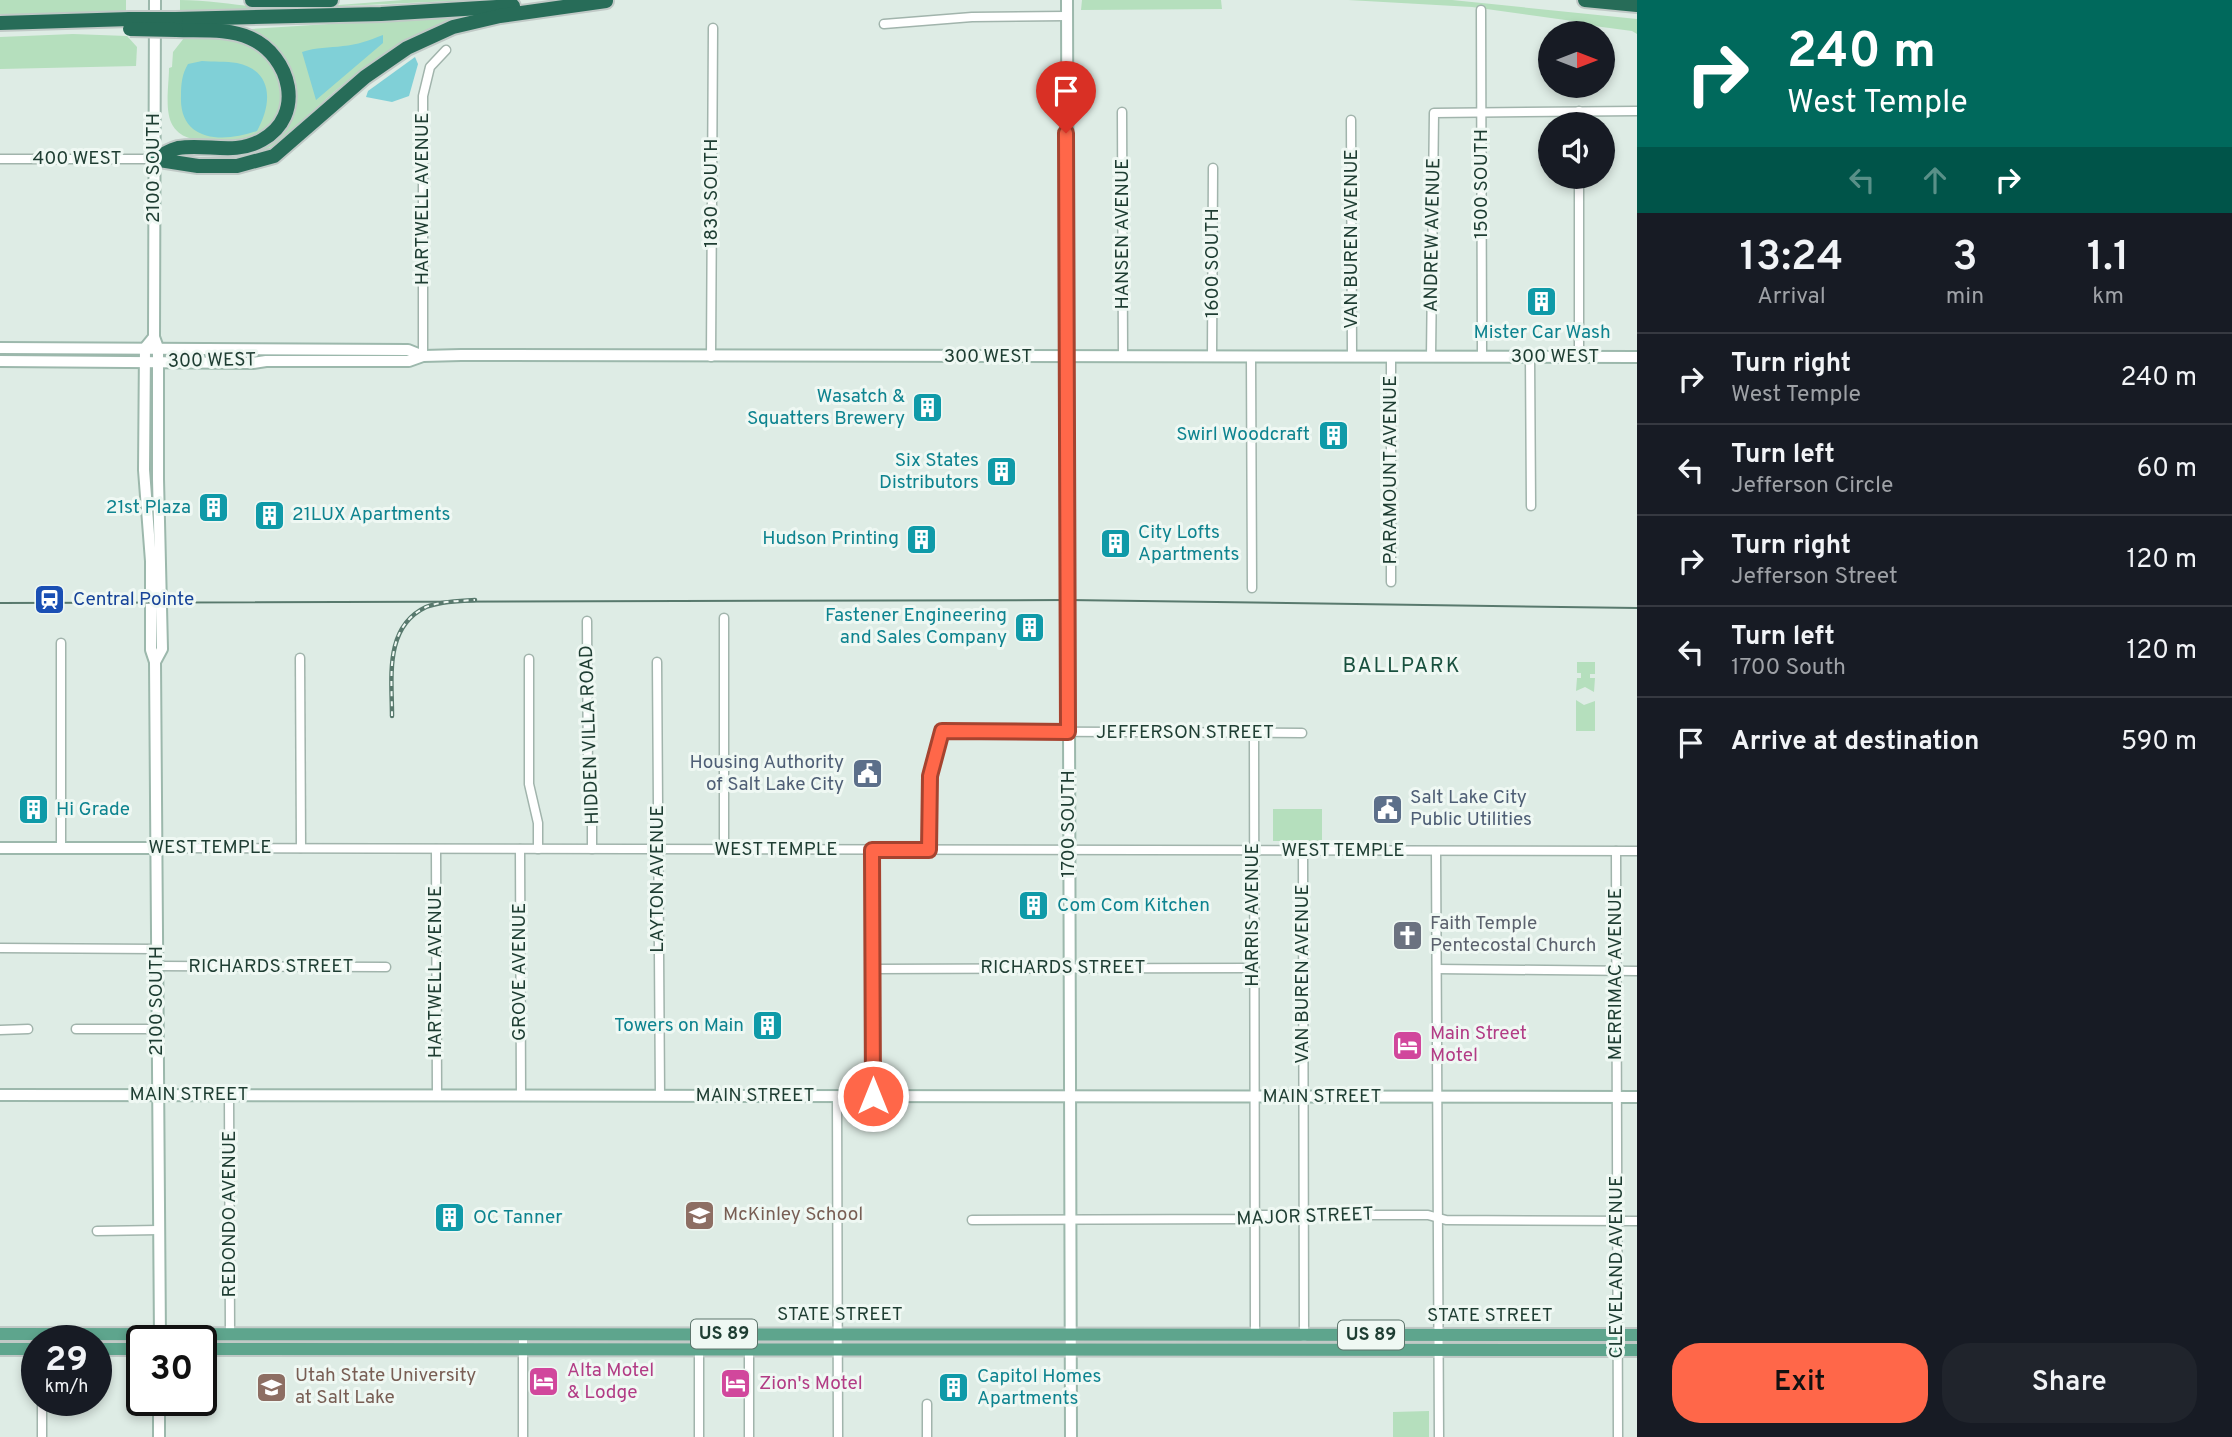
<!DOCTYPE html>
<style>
:root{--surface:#171b24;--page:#20242c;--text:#f1f3f6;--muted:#9ea1a6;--line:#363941;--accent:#ff6749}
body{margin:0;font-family:Overpass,sans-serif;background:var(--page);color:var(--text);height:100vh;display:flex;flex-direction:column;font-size:26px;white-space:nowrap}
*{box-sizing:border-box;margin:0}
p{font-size:23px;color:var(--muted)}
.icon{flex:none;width:38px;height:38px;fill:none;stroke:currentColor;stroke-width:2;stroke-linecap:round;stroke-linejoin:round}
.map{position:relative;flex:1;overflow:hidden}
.panel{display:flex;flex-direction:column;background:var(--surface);width:595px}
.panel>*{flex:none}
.guide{background:#00695c;color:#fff;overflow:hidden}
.needle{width:46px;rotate:90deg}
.tools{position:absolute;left:1538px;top:21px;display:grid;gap:14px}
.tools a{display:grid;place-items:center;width:77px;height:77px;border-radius:50%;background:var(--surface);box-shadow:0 4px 10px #0003;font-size:35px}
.speed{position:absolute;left:21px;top:1325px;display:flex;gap:14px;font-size:35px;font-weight:700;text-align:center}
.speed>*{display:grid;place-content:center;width:91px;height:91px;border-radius:50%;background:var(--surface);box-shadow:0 4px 10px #0003;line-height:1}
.speed small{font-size:18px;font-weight:400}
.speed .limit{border:4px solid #111;border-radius:10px;background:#fff;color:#111}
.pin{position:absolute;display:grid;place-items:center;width:60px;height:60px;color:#fff;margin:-72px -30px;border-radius:50% 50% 50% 0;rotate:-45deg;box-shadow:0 0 7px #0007}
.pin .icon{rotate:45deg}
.me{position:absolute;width:77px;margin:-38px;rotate:0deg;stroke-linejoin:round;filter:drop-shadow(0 0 5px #0008)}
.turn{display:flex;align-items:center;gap:24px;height:147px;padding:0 35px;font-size:32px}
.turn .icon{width:91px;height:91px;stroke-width:2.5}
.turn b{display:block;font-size:49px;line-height:60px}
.lanes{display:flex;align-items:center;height:66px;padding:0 35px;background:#0003;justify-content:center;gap:35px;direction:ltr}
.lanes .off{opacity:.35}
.eta{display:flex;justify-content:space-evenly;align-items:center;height:119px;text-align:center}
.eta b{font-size:42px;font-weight:600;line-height:49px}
.cta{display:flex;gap:14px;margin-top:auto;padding:14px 35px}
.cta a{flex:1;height:80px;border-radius:28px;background:var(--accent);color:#111;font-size:28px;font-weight:600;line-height:80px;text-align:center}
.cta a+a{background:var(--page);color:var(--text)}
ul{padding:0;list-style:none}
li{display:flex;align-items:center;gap:21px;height:91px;padding:0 35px;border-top:2px solid var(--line)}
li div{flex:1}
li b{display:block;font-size:26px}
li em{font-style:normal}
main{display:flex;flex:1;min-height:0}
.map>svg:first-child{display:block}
.green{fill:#b5dfbd}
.water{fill:#80d0d7}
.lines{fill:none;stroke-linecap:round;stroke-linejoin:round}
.street-casing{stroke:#a1b4ac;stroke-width:11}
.secondary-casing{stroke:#9cb8ac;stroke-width:14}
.primary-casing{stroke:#c0c9c6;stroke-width:16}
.highway-casing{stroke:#c0c9c6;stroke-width:18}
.street{stroke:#fff;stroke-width:8}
.secondary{stroke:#fff;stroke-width:10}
.primary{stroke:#5ea58d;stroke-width:12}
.highway{stroke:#276c58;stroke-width:14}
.tram{stroke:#58796d;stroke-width:2}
.rail-casing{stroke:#58796d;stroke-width:4.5}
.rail{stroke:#eff8f3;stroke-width:2;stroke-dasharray:5;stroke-linecap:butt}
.highway-bridge-casing{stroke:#c0c9c6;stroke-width:18;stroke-linecap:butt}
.highway-bridge{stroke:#276c58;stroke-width:14}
.route-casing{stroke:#a6432f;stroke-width:18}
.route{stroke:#ff6749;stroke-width:12}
.labels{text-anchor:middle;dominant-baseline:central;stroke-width:6;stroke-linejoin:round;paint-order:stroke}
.shield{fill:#eff8f3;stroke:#5d756c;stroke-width:2}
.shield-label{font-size:18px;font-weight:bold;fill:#1e3d32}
.street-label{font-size:19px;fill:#1e3d32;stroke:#eff8f3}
.culture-label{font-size:19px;fill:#0d838f;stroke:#eff8f3;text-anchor:end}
.transit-label{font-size:19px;fill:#164399;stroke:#eff8f3;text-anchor:start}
.service-label{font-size:19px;fill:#4e5e75;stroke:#eff8f3;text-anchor:end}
.worship-label{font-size:19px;fill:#5b616d;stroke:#eff8f3;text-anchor:start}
.hotel-label{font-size:19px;fill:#b23c85;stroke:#eff8f3;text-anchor:start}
.education-label{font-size:19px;fill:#785e54;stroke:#eff8f3;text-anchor:start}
.neighbourhood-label{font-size:21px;letter-spacing:2px;fill:#18503e;stroke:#eff8f3}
</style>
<main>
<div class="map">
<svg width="1637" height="1437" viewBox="0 0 1637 1437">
<rect width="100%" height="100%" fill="#deece5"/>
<g class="green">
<polygon points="0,0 126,0 126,11 0,16"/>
<path d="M180,0C214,0 246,7 279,9L180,11Z"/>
<polygon points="403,0 472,0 300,8"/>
<polygon points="1082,0 1221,0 1222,9 1081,10"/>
<polygon points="1348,0 1452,0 1637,19 1637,34 1632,31 1587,25 1587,23 1472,7"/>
<path d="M454,16L455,18C381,44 336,90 280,141L264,151L247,157C258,150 270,146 279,136C314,98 293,52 252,31V29Z"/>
<polygon points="73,34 127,36 137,47 136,66 0,69 0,37"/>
<path d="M184,38C206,39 232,36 252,47C288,66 292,118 253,137C241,143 225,141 211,140C197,140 182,140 173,126C164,112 169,85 169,68L172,67L173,52Z"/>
<polygon points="1577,662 1595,662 1595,674 1590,674 1590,678 1595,678 1594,692 1585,687 1576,691 1577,678 1581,678 1581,673 1577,673"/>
<polygon points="1576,700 1584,705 1595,701 1595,731 1576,731"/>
<rect x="1273" y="809" width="49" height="32"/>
<polygon points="1429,1411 1429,1437 1393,1437 1393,1412"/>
</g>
<g class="water">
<path d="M383,35V43L316,100L302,52C316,47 329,48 343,46C357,45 370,40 383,35Z"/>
<polygon points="415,57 418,64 409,96 392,102 366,97 368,91"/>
<path d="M202,61C213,62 226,61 237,63C274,71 272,104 257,131C223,143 179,142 181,96C181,84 182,74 188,64Z"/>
</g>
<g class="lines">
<defs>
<g id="street">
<polyline points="1481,10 1482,357"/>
<polyline points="884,24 972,17 1067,16"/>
<polyline points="1122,112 1123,357"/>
<polyline points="1351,120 1352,357"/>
<polyline points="1579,124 1579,111"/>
<polyline points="0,159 153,159"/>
<polyline points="423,356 423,96 430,67 446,50"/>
<polyline points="711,357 713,28"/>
<polyline points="1212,357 1213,168"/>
<polyline points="1251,357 1252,588"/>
<polyline points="1391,357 1391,582"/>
<polyline points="1431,357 1434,113 1637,111"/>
<polyline points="1530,357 1531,506"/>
<polyline points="1579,357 1579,177"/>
<polyline points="724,618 724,849"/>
<polyline points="587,621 588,786 592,804 592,849"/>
<polyline points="61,643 61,848"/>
<polyline points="300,658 301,848"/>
<polyline points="529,659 529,784 538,823 538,849"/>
<polyline points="657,662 660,1096"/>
<polyline points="1254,733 1255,1335"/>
<polyline points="156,848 1637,851"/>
<polyline points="436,849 437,1095"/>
<polyline points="520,849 521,1096"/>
<polyline points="872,850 872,1096"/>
<polyline points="929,850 930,776 942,731 1302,733"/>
<polyline points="1303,850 1304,1337"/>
<polyline points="1436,851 1439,1437"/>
<polyline points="1616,851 1618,1437"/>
<polyline points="0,948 157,949"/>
<polyline points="157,966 386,967"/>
<polyline points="872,969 1253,968"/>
<polyline points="1437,969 1637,971"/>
<polyline points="76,1029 157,1029"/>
<polyline points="0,1030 28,1029"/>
<polyline points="229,1095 230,1334"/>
<polyline points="837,1096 838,1437"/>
<polyline points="972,1220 1248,1219 1260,1215 1428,1215 1446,1220 1637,1221"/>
<polyline points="97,1231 159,1230"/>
<polyline points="523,1334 523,1437"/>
<polyline points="699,1350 699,1437"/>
<polyline points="42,1400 42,1437"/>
<polyline points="927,1404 927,1437"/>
<polyline points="749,1437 749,1350"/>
</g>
<g id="secondary">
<polyline points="155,0 154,337 158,348 158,479 162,649 155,662"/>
<polyline points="1067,0 1071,1437"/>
<polyline points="154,337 145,348 144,470 151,561 151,650 155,662 160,1340"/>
<polyline points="0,348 408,350 423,356"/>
<polyline points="0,361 253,363 266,361 409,361 423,356 461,355 1637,357"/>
<polyline points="0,848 156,848"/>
<polyline points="0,1095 1637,1097"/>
<polyline points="159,1437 159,1400"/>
</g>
<g id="primary">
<polyline points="0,1334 1637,1335"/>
<polyline points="0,1349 37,1349"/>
<polyline points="96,1349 142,1349"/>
<polyline points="201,1349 1637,1350"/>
</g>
<g id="highway">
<polyline points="252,0 331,0"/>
<polyline points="1585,0 1637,5"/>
<polyline points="176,19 381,14 513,6"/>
<polyline points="0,23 130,19"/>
<polyline points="153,159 198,166 237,166 274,156 365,77 407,48 453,27 500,16 606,1"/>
<path d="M153,159C161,156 170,150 178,148C207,143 234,156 262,140C306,116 291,56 250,38C228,28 200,31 176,30"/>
</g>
</defs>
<use href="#street" class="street-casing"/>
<use href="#secondary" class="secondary-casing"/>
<use href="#primary" class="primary-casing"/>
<use href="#highway" class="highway-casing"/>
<use href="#street" class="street"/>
<use href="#secondary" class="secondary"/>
<use href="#primary" class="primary"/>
<use href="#highway" class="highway"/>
<polyline class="tram" points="0,603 1068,600 1637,608"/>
<defs>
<path id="rail" d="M392,716C392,677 384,627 426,607C441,601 460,601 475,600"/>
</defs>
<use href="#rail" class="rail-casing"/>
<use href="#rail" class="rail"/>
<defs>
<g id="highway-bridge">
<polyline points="130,19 176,19"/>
<polyline points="130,29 176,30"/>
</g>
</defs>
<use href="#highway-bridge" class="highway-bridge-casing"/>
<use href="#highway-bridge" class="highway-bridge"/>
</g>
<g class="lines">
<defs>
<polyline id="route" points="873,1096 872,850 929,850 930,776 942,731 1068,732 1066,133"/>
</defs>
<use href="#route" class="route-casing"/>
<use href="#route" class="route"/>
</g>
<defs>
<symbol id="building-square" viewBox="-11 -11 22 22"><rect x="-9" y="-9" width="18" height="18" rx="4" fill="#0f9aa8" stroke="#eff8f3"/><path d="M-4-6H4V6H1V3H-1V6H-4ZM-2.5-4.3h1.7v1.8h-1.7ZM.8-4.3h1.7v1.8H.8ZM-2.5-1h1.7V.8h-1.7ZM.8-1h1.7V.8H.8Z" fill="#fff"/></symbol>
<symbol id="station-square" viewBox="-11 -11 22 22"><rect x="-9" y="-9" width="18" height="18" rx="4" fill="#1a4fb4" stroke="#eff8f3"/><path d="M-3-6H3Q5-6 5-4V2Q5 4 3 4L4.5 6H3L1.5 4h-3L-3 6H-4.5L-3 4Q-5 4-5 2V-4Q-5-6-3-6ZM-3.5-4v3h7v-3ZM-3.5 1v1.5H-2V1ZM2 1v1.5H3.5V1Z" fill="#fff"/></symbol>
<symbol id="civic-square" viewBox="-11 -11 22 22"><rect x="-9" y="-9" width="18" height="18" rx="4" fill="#5c6f8a" stroke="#eff8f3"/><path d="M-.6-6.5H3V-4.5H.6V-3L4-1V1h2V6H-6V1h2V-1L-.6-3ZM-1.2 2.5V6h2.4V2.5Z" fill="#fff"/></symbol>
<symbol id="church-square" viewBox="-11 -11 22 22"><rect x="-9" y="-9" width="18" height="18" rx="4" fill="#6b7280" stroke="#eff8f3"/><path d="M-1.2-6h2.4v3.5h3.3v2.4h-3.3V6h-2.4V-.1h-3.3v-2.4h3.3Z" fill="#fff"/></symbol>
<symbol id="hotel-square" viewBox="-11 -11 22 22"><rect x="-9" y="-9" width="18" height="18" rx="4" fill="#d1479c" stroke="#eff8f3"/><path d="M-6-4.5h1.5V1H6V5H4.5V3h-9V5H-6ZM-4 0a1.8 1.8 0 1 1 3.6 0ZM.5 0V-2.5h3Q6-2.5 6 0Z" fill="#fff"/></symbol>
<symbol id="school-square" viewBox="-11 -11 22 22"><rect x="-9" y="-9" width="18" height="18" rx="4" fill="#8d6e63" stroke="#eff8f3"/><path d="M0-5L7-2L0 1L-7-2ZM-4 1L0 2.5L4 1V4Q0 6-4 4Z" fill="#fff"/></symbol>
<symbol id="university-square" viewBox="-11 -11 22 22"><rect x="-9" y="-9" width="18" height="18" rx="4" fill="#8d6e63" stroke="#eff8f3"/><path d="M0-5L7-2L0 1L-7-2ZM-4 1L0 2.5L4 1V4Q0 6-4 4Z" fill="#fff"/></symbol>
</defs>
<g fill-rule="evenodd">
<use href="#building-square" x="1524" y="284" width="35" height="35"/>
<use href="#building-square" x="910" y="390" width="35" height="35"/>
<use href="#building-square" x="1316" y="418" width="35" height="35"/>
<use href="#building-square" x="984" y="454" width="35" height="35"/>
<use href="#building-square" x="196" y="490" width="35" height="35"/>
<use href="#building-square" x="252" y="498" width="35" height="35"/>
<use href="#building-square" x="904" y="522" width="35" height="35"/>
<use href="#building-square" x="1098" y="526" width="35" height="35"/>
<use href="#station-square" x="32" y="582" width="35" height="35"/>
<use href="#building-square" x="1012" y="610" width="35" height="35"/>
<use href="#civic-square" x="850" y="756" width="35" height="35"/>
<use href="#civic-square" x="1370" y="792" width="35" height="35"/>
<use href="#building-square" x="16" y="792" width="35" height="35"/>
<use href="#building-square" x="1016" y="888" width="35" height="35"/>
<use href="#church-square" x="1390" y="918" width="35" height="35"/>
<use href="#building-square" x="750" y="1008" width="35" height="35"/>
<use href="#hotel-square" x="1390" y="1028" width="35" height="35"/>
<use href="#school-square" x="682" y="1198" width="35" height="35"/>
<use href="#building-square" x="432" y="1200" width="35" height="35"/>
<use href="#hotel-square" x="526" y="1364" width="35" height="35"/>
<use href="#hotel-square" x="718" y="1366" width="35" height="35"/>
<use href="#university-square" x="254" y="1370" width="35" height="35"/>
<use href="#building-square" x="936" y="1370" width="35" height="35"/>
</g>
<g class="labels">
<g class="shield">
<rect x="691" y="1319.5" width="66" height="29" rx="5"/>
<rect x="1338" y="1320.5" width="66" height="29" rx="5"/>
</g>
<g class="shield-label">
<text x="724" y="1334">US 89</text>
<text x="1371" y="1335">US 89</text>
</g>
<g class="street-label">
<text x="77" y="159">400 WEST</text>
<text transform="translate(154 168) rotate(-90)">2100 SOUTH</text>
<text transform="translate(1482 184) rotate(-90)">1500 SOUTH</text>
<text transform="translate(712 193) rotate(-90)">1830 SOUTH</text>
<text transform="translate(423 199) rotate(-90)">HARTWELL AVENUE</text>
<text transform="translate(1123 234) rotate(-90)">HANSEN AVENUE</text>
<text transform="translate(1433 235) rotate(-89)">ANDREW AVENUE</text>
<text transform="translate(1352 239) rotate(-90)">VAN BUREN AVENUE</text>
<text transform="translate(1213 263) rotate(-90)">1600 SOUTH</text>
<text x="988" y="357">300 WEST</text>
<text x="1555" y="357">300 WEST</text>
<text transform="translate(212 361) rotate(-1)">300 WEST</text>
<text transform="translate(1391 470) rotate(-90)">PARAMOUNT AVENUE</text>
<text x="1185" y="733">JEFFERSON STREET</text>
<text transform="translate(590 735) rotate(-92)">HIDDEN VILLA ROAD</text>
<text transform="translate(1069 824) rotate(-90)">1700 SOUTH</text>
<text x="210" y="848">WEST TEMPLE</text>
<text x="776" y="850">WEST TEMPLE</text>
<text x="1343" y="851">WEST TEMPLE</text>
<text transform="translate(658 879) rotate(-90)">LAYTON AVENUE</text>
<text transform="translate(1253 915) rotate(-90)">HARRIS AVENUE</text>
<text x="271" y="967">RICHARDS STREET</text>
<text x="1063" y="968">RICHARDS STREET</text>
<text transform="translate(436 972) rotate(-90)">HARTWELL AVENUE</text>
<text transform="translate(520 972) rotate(-90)">GROVE AVENUE</text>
<text transform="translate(1303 974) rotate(-90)">VAN BUREN AVENUE</text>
<text transform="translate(1616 974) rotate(-90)">MERRIMAC AVENUE</text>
<text transform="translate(157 1001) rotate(-90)">2100 SOUTH</text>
<text x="189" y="1095">MAIN STREET</text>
<text x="755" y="1096">MAIN STREET</text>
<text x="1322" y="1097">MAIN STREET</text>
<text transform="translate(230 1214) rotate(-90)">REDONDO AVENUE</text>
<text transform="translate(1305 1217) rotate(-2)">MAJOR STREET</text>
<text transform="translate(1617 1267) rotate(-90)">CLEVELAND AVENUE</text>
<text x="840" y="1315">STATE STREET</text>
<text x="1490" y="1316">STATE STREET</text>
</g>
<g class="culture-label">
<text x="1542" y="333" text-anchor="middle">Mister Car Wash</text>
<text x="905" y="397">Wasatch &amp;<tspan x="905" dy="22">Squatters Brewery</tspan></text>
<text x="1310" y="435">Swirl Woodcraft</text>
<text x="979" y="461">Six States<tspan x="979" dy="22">Distributors</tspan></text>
<text x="191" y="508">21st Plaza</text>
<text x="292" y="515" text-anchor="start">21LUX Apartments</text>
<text x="1138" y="533" text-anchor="start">City Lofts<tspan x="1138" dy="22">Apartments</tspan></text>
<text x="899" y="539">Hudson Printing</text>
<text x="1007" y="616">Fastener Engineering<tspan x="1007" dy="22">and Sales Company</tspan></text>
<text x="56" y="810" text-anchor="start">Hi Grade</text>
<text x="1057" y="906" text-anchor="start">Com Com Kitchen</text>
<text x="744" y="1026">Towers on Main</text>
<text x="473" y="1218" text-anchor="start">OC Tanner</text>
<text x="977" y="1377" text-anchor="start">Capitol Homes<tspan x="977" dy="22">Apartments</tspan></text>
</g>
<g class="transit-label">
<text x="73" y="600">Central Pointe</text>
</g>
<g class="service-label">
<text x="844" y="763">Housing Authority<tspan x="844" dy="22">of Salt Lake City</tspan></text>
<text x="1410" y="798" text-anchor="start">Salt Lake City<tspan x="1410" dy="22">Public Utilities</tspan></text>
</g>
<g class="worship-label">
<text x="1430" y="924">Faith Temple<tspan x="1430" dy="22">Pentecostal Church</tspan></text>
</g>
<g class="hotel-label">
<text x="1430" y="1034">Main Street<tspan x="1430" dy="22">Motel</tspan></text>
<text x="567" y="1371">Alta Motel<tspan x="567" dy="22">&amp; Lodge</tspan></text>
<text x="759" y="1384">Zion's Motel</text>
</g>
<g class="education-label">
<text x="723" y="1215">McKinley School</text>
<text x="295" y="1376">Utah State University<tspan x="295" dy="22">at Salt Lake</tspan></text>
</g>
<g class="neighbourhood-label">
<text x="1402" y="666">BALLPARK</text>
</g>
</g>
</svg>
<div class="tools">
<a><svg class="needle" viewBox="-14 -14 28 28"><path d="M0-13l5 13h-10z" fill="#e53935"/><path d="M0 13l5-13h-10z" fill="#9ea1a6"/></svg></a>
<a><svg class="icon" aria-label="sound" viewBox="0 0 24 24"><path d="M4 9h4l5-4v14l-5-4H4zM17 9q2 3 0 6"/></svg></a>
</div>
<div class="speed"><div>29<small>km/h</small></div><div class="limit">30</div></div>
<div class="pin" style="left:1066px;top:133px;background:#d93025"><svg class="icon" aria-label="arrive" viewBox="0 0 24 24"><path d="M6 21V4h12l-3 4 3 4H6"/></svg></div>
<svg class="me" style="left:873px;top:1096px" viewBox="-20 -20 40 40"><circle r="17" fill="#ff6749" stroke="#fff" stroke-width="3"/><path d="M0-11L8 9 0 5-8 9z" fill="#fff"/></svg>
</div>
<section class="panel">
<div class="guide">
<div class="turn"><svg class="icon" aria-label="right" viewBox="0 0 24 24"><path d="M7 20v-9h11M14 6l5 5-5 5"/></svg><div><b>240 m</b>West Temple</div></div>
<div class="lanes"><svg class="icon off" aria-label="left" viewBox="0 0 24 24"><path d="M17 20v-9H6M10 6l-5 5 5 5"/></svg><svg class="icon off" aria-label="ahead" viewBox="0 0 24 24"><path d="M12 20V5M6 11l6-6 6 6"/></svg><svg class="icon" aria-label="right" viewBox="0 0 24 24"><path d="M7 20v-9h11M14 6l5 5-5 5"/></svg></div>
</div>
<div class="eta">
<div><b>13:24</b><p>Arrival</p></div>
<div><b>3</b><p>min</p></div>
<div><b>1.1</b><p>km</p></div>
</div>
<ul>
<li><svg class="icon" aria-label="right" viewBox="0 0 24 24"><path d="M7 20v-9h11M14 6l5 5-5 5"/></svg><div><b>Turn right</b><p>West Temple</p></div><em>240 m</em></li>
<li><svg class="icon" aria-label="left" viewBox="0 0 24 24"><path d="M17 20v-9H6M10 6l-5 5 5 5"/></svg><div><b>Turn left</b><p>Jefferson Circle</p></div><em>60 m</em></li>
<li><svg class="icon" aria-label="right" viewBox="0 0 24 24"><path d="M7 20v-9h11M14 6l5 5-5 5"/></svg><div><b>Turn right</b><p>Jefferson Street</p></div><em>120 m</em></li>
<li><svg class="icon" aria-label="left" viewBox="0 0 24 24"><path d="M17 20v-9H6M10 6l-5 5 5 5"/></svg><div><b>Turn left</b><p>1700 South</p></div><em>120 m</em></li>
<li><svg class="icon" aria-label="arrive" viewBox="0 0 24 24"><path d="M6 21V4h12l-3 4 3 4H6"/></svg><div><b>Arrive at destination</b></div><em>590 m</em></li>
</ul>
<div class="cta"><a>Exit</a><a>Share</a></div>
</section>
</main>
